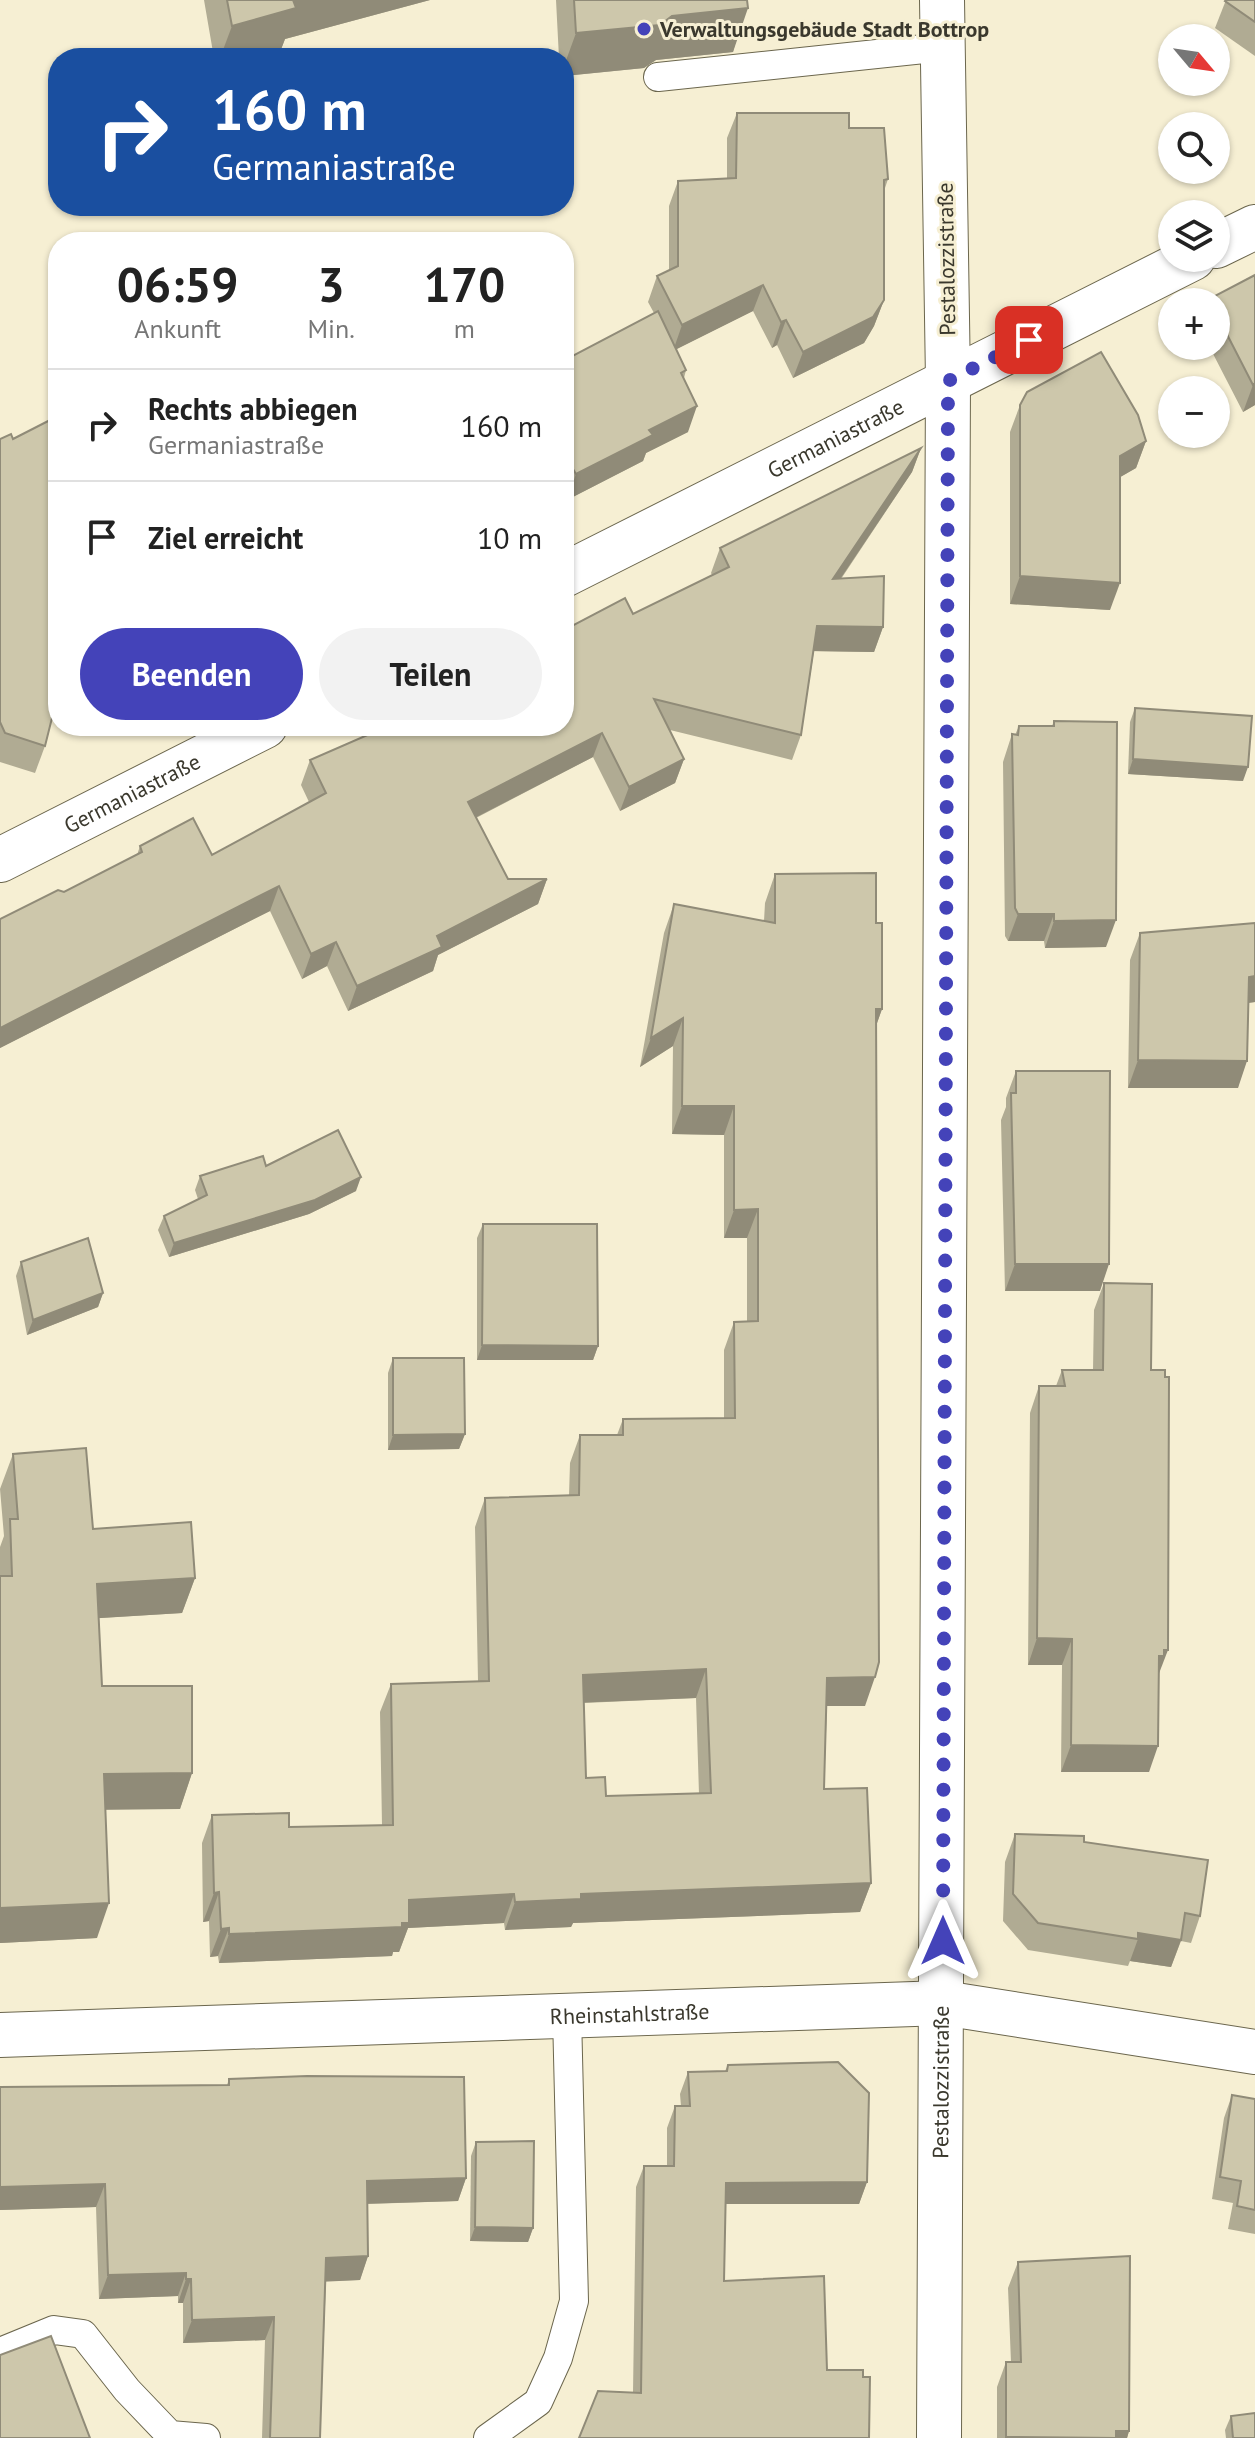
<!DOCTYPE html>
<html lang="de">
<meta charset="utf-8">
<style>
:root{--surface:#fff;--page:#f2f2f2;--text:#222;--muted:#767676;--line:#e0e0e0;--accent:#4443b9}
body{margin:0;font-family:"PT Sans",sans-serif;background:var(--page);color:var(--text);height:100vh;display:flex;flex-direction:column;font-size:30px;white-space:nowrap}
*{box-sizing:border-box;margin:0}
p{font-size:26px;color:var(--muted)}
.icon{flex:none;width:44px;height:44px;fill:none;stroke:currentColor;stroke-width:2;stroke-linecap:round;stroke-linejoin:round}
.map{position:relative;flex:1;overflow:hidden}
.panel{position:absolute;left:48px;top:232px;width:526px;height:504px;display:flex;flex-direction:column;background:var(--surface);border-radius:32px;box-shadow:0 2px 6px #0004}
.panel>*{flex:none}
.hud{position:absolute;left:48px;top:48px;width:526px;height:168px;border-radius:32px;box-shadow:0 2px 6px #0004;background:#1a4fa0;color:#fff;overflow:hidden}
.needle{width:52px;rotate:119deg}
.tools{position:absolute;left:1158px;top:24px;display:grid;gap:16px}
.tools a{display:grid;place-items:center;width:72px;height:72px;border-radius:50%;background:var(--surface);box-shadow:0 2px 6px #0004;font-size:40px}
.pin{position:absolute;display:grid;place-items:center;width:68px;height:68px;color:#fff;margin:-34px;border-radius:16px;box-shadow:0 4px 12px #0006}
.me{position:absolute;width:88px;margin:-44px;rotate:0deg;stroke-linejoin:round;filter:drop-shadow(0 0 6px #0008)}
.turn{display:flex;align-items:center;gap:28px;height:168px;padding:0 32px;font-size:36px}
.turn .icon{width:104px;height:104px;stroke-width:2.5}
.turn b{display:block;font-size:56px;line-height:68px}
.eta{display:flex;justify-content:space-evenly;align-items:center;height:136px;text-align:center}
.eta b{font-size:48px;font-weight:700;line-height:56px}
.button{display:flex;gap:16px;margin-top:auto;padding:16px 32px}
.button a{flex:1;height:92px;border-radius:48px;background:var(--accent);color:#fff;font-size:32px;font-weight:700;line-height:92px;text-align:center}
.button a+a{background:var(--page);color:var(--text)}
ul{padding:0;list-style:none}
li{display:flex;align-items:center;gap:24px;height:112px;padding:0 32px;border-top:2px solid var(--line)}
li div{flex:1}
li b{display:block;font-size:30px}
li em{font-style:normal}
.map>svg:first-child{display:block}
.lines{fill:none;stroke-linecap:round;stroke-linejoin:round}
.lane-casing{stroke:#6b664d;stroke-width:30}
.street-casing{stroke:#6b664d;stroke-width:46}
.lane{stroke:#fff;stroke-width:28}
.street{stroke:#fff;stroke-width:44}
.wall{fill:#b0ab93;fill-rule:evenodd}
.shaded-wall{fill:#908b78}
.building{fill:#cdc7ab;stroke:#908b78;stroke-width:2;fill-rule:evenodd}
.route{stroke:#4443b9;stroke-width:14;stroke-dasharray:0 25.2}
.poi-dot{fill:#4443b9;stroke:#f6efd3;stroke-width:3}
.labels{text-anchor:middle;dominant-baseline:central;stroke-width:6;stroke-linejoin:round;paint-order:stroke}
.poi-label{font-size:22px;font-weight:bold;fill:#3a382d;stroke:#f6efd3;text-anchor:start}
.street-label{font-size:22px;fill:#3a382d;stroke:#f6efd3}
</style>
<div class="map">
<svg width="1255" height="2438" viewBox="0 0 1255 2438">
<rect width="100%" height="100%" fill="#f6efd3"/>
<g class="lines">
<defs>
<g id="lane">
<polyline points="658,77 943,47"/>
<polyline points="0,2352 54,2330 83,2334 127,2390 170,2435 206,2438"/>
<polyline points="488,2438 538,2402 558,2358 574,2301 567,2015"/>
</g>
<g id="street">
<polyline points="1216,246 1255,227"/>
<path id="s1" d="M564,575L1193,258"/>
<path id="s2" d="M0,860L265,726"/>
<path id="s3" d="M0,2035L943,2003L1255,2052"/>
<path id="s4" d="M939,2438L948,381L942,0"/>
</g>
</defs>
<use href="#lane" class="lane-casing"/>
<use href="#street" class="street-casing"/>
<use href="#lane" class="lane"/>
<use href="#street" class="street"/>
</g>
<g class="wall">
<polygon points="204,0 430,0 285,39 280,52 258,58 214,58"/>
<polygon points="556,0 747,0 733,52 656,60 644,68 564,76 564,58 559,58"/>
<polygon points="1226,0 1255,0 1255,56 1215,28"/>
<polygon points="737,113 849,128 888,179 884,191 884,300 874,326 864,343 793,378 777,345 772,348 753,311 676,349 686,370 684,378 688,432 646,453 643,461 567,500 564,495 564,353 567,359 654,313 648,302 657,276 669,270 669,206 678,181 727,178 727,138"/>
<polygon points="1255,275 1255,405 1243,412 1209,346 1216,346 1216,302 1208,302 1209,299"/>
<polygon points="1020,405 1146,441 1136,468 1120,477 1110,610 1010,604 1010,432"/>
<polygon points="0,439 45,746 35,773 0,762"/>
<polygon points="921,448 912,472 841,579 883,627 874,652 814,651 801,735 792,760 670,730 684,759 675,783 620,811 593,757 476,818 508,879 547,879 538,904 438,955 433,971 348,1011 327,966 302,979 270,911 0,1048 0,919 64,892 137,855 140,846 212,855 309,802 301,785 310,760 388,726 633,614 712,575 711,573 720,548"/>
<polygon points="1135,708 1243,781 1128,774 1130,722"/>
<polygon points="1054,721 1106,947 1045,948 1044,941 1008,941 1005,936 1003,762 1012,734 1015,735 1019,726 1052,726"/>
<polygon points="92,726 114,726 97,735"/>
<path d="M775,874L876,923L882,1009L876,1026L865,1706H827L824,1789L871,1883L860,1912L573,1923L571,1927L505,1930L504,1923L408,1928L399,1952H393L392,1956L219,1963L218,1956L210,1957L209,1921L203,1922L202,1843L212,1815L289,1827L382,1825L380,1712L391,1684L478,1681L475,1527L485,1498L569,1496L570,1463L580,1435H617L623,1419L724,1418V1350L734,1322L747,1321V1238H724V1135L672,1134L673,1046L640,1067L664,933L674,904L764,921L765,903ZM696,1698L699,1794L606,1796L586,1778L584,1703Z"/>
<polygon points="1140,933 1255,1002 1248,1003 1238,1088 1128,1088 1130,960"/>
<polygon points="1016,1071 1100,1291 1005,1291 1001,1120 1006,1107 1006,1098"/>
<polygon points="266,1166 356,1191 309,1214 169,1257 158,1230 164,1216 198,1199 195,1190 200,1176"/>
<polygon points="483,1224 598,1346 593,1360 477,1360 477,1238"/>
<polygon points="21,1262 103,1293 98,1307 27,1335 16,1276"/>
<polygon points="1104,1283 1151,1370 1159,1673 1149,1772 1061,1772 1062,1665 1028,1665 1030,1413 1039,1386 1056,1386 1062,1370 1093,1370 1094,1310"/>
<polygon points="393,1358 465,1434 459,1449 388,1450 388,1373"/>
<polygon points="13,1454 93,1529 195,1578 182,1613 99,1618 102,1686 192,1773 180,1809 105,1809 97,1938 0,1943 0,1547 4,1536 0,1489"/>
<polygon points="1015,1834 1084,1842 1200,1916 1191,1943 1181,1941 1171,1967 1130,1961 1128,1966 1028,1950 1003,1921 1005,1862"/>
<polygon points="728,2065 867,2182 859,2204 725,2204 724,2281 827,2370 863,2377 869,2438 633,2393 636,2187 644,2166 667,2166 667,2128 675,2106 681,2106 680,2094 688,2072 725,2071"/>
<polygon points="229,2079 466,2178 458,2201 367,2204 368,2256 360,2280 326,2281 320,2438 262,2438 265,2340 183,2343 183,2303 178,2303 178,2296 99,2299 96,2207 0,2210 227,2085"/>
<polygon points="1232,2095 1255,2099 1255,2234 1228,2229 1233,2203 1212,2199 1224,2118"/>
<polygon points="476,2142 533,2228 528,2242 470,2241 471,2156"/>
<polygon points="1018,2262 1129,2431 1127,2438 997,2438 997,2387 1006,2362 1011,2362 1008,2288"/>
<polygon points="1231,2416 1255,2438 1226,2438 1225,2430"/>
</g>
<g class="shaded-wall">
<polygon points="291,0 430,0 285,39 280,52 258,58 220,58 232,26"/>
<polygon points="748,8 733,52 656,60 644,68 564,76 564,66 576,33 672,16"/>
<polygon points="763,285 753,311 673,351 682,325"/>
<polygon points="884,300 874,326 864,343 793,378 803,352"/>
<polygon points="786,320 777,345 772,348 781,322"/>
<polygon points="1255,383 1255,405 1243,412 1253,385"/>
<polygon points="697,406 688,432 646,453 643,461 567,500 576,474 649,430"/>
<polygon points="1146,441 1136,468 1110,483 1120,456"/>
<polygon points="921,448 912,472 824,603 833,579"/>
<polygon points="573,469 564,494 564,474"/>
<polygon points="1020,576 1120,583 1110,610 1010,604"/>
<polygon points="817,626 883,627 874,652 808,651"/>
<polygon points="101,726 114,726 97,735"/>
<polygon points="602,733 593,757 459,826 468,802"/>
<polygon points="684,759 675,783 620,811 629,787"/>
<polygon points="1133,759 1248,767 1243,781 1128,774"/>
<polygon points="547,879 538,904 438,955 433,971 348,1011 357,986 437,936"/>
<polygon points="279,886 270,911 0,1048 0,1028"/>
<polygon points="1018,914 1054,914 1044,941 1008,941"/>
<polygon points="1116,920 1106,947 1045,948 1054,921"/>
<polygon points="336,942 327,966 302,979 311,954"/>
<polygon points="1255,976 1255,1002 1239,1004 1249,977"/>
<polygon points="876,1009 882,1009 872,1037"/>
<polygon points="683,1018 673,1046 640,1067 651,1038"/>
<polygon points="1138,1060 1247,1061 1238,1088 1128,1088"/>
<polygon points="682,1106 734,1106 724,1135 672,1134"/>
<polygon points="361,1177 356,1191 309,1214 169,1257 174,1243"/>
<polygon points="758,1209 747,1238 724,1238 734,1210"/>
<polygon points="1015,1264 1109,1264 1100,1291 1005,1291"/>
<polygon points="103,1293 98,1307 27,1335 33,1320"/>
<polygon points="482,1345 598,1346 593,1360 477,1360"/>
<polygon points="465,1434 459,1449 388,1450 393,1435"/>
<polygon points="195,1578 182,1613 85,1619 97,1584"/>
<polygon points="1037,1638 1072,1639 1062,1665 1028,1665"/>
<polygon points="1164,1650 1168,1650 1158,1676 1159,1656"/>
<polygon points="706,1669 696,1698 572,1703 583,1675"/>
<polygon points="875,1677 865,1706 817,1706 827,1678"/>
<polygon points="1071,1745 1158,1746 1149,1772 1061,1772"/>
<polygon points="192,1773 180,1809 91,1810 104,1774"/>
<polygon points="871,1883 860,1912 573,1923 571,1927 505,1930 515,1902 581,1894"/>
<polygon points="219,1892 209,1921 203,1922 214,1893"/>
<polygon points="514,1894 504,1923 408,1928 399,1952 393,1952 392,1956 219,1963 229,1934 409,1900"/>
<polygon points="109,1903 97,1938 0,1943 0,1908"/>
<polygon points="229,1928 218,1956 210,1957 221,1929"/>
<polygon points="1138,1933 1181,1940 1171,1967 1130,1961 1138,1939"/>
<polygon points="466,2178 458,2201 358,2204 367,2181"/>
<polygon points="867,2182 859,2204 718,2204 726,2183"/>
<polygon points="105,2184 96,2207 0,2210 0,2187"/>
<polygon points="475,2227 533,2228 528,2242 470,2241"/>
<polygon points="368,2256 360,2280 318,2282 326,2258"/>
<polygon points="186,2273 178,2296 99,2299 108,2275"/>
<polygon points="186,2279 191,2279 183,2303 178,2303"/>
<polygon points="274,2317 265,2340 183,2343 192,2320"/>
<polygon points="1116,2431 1129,2431 1127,2438 1114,2438"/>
</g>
<g class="building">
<polygon points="227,0 293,0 296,8 232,26"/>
<polygon points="574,0 747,0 748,8 672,16 660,25 576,33"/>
<polygon points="1226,0 1255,0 1255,22 1225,1"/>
<polygon points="737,113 849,113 849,128 884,128 888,179 884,180 884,300 873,317 803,352 786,320 781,322 763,285 682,325 657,276 678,266 678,181 736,178"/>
<polygon points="1255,275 1255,383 1253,385 1216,313 1216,302 1211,302 1209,299"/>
<polygon points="658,311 686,370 681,373 697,406 649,430 653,435 576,474 573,469 564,474 564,353 567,359"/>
<polygon points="1101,352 1138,415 1146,441 1120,456 1120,583 1020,576 1020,405 1027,392"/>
<polygon points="58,416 58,694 45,746 5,733 0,722 0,439 11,434 13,439"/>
<polygon points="921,448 833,579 884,576 883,627 817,626 801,735 654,699 684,759 629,787 602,733 468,802 508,879 547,879 437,936 442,947 357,986 336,942 311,954 279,886 0,1028 0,919 58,890 64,892 142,852 140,846 193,818 212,855 326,793 310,760 388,726 564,726 564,630 625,598 633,614 729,567 720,548"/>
<polygon points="1135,708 1252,716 1248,767 1133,759"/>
<polygon points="1054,721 1117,722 1116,920 1054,921 1054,914 1018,914 1015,908 1012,734 1018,735 1019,726 1054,726"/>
<path d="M876,873V923H882V1009H876L879,1662L875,1677L827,1678L824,1789L867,1788L871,1883L581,1894V1899L515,1902L514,1894L409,1900V1923H402V1927L229,1934V1928L221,1929L219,1892L214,1893L212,1815L289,1813V1827L393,1825L391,1684L489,1681L485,1498L579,1495L580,1435H623V1419L735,1418L734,1322L758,1321V1209L734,1210V1106H682L683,1018L651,1038L674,904L775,923V874ZM706,1669L711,1793L606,1796L605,1777L586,1778L583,1675Z"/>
<polygon points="1255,923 1255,976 1249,977 1247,1061 1138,1060 1140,933"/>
<polygon points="1016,1071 1110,1071 1109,1264 1015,1264 1011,1093 1016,1093"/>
<polygon points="338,1130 361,1177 315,1200 174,1243 164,1216 207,1195 200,1176 263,1156 266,1166"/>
<polygon points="483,1224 597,1224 598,1346 482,1345"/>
<polygon points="88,1238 103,1293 33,1320 21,1262"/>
<polygon points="1104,1283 1152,1284 1151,1370 1165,1370 1165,1377 1169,1377 1168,1650 1164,1650 1164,1656 1159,1656 1158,1746 1071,1745 1072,1639 1037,1638 1039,1386 1065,1386 1062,1370 1103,1370"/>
<polygon points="393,1358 464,1358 465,1434 393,1435"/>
<polygon points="86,1448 93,1529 191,1522 195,1578 97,1584 102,1686 192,1686 192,1773 104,1774 109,1903 0,1908 0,1576 12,1576 10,1519 18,1519 13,1454"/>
<polygon points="1015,1834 1084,1836 1084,1842 1208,1860 1200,1916 1185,1913 1181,1940 1138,1933 1138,1939 1038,1923 1013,1894"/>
<polygon points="838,2062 869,2093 867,2182 726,2183 724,2281 824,2276 827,2370 863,2370 863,2377 870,2377 869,2438 579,2438 598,2391 641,2393 644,2166 674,2166 675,2106 690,2106 688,2072 727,2071 728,2065"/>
<polygon points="307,2076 464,2077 466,2178 367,2181 368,2256 326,2258 320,2438 270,2438 274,2317 192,2320 191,2279 186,2279 186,2273 108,2275 105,2184 0,2187 0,2087 229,2085 229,2079"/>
<polygon points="1232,2095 1255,2099 1255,2210 1237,2206 1241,2181 1220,2177"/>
<polygon points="534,2141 533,2228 475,2227 476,2142"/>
<polygon points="1130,2256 1129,2431 1116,2431 1116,2438 1006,2437 1006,2362 1021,2362 1018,2262"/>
<polygon points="51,2336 90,2438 0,2438 0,2355"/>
<polygon points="1255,2413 1255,2438 1233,2438 1231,2416"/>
</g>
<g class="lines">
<polyline class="route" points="943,1941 948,381 1029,340"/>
</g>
<circle class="poi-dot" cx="644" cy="29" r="8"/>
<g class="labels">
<g class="poi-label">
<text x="660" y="29">Verwaltungsgebäude Stadt Bottrop</text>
</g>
<g class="street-label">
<text transform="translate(946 259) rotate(-91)">Pestalozzistraße</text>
<text stroke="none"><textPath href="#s1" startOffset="304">Germaniastraße</textPath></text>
<text stroke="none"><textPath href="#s2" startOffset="148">Germaniastraße</textPath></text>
<text stroke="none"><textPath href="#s3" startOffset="630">Rheinstahlstraße</textPath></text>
<text stroke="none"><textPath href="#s4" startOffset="356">Pestalozzistraße</textPath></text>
</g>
</g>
</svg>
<div class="tools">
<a><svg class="needle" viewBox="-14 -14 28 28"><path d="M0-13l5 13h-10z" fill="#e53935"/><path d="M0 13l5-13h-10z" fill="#767676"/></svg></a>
<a><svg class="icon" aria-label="search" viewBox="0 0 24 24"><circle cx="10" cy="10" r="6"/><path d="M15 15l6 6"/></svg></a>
<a><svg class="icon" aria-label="layers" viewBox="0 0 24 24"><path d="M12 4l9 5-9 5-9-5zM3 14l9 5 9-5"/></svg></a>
<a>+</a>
<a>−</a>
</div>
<div class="pin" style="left:1029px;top:340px;background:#d93025"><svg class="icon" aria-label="arrive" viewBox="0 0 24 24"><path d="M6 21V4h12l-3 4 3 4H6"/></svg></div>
<svg class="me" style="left:943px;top:1941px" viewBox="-20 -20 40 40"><path d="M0-17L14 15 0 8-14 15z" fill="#4443b9" stroke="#fff" stroke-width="4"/></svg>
<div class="hud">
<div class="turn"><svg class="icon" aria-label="right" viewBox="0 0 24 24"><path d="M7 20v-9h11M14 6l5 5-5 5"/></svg><div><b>160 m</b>Germaniastraße</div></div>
</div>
<section class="panel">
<div class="eta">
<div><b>06:59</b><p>Ankunft</p></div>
<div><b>3</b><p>Min.</p></div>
<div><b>170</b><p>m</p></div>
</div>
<ul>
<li><svg class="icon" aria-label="right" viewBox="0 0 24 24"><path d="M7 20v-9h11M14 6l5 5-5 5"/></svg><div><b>Rechts abbiegen</b><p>Germaniastraße</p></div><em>160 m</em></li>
<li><svg class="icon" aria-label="arrive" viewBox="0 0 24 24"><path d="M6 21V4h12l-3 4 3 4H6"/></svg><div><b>Ziel erreicht</b></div><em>10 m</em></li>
</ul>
<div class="button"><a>Beenden</a><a>Teilen</a></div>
</section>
</div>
